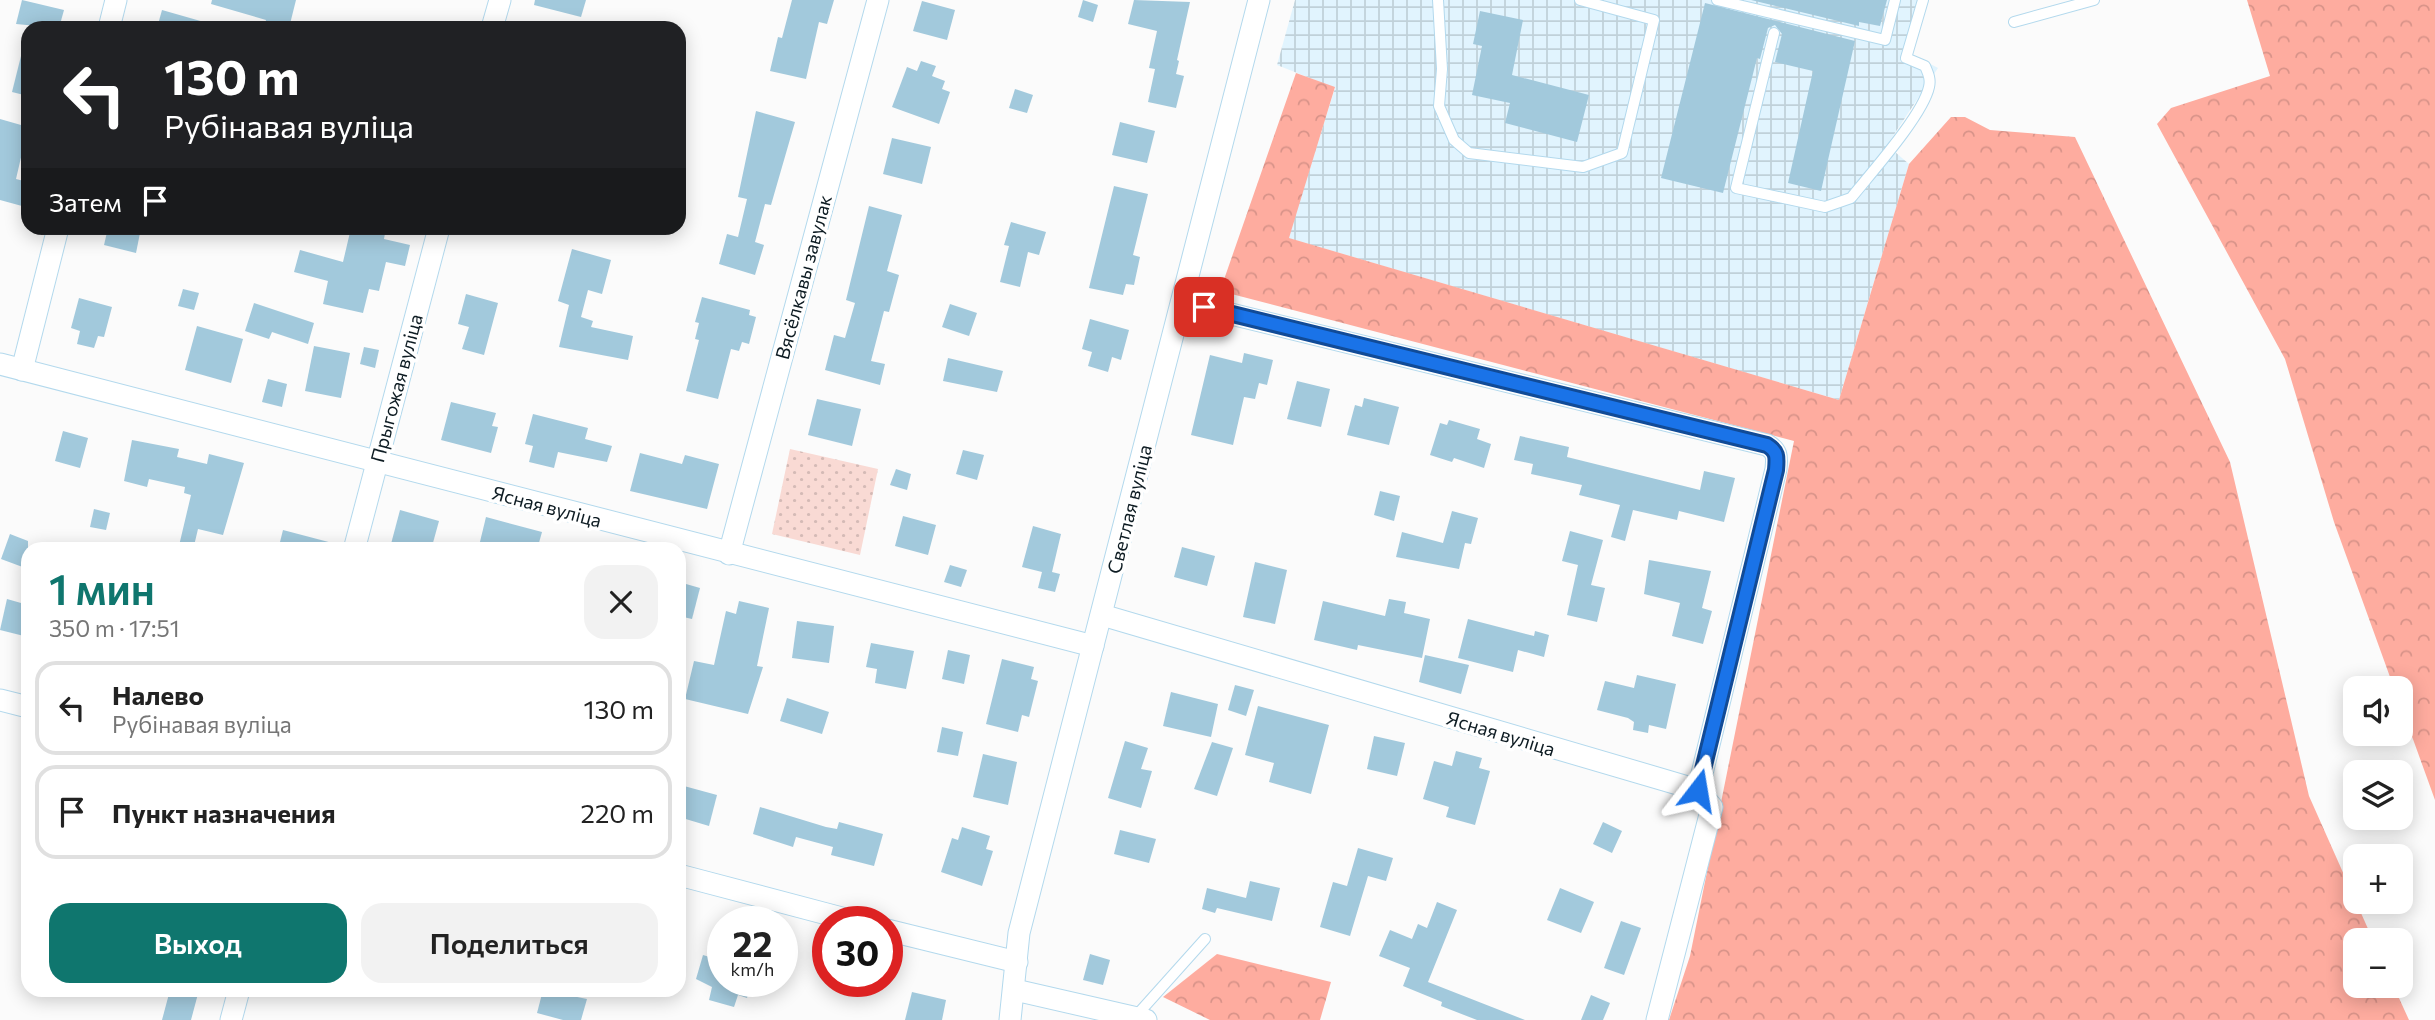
<!DOCTYPE html>
<html lang="ru">
<meta charset="utf-8">
<style>
:root{--surface:#fff;--page:#f2f2f2;--text:#222;--muted:#767676;--line:#e0e0e0;--accent:#0f766e}
body{margin:0;font-family:Commissioner,sans-serif;background:var(--page);color:var(--text);height:100vh;display:flex;flex-direction:column;font-size:26px;white-space:nowrap}
*{box-sizing:border-box;margin:0}
p{font-size:23px;color:var(--muted)}
.icon{flex:none;width:38px;height:38px;fill:none;stroke:currentColor;stroke-width:2;stroke-linecap:round;stroke-linejoin:round}
.map{position:relative;flex:1;overflow:hidden}
.panel{position:absolute;left:21px;top:542px;width:665px;height:455px;display:flex;flex-direction:column;background:var(--surface);border-radius:21px;box-shadow:0 4px 18px #0003}
.panel>*{flex:none}
.top-card{position:absolute;left:21px;top:21px;width:665px;height:214px;border-radius:21px;box-shadow:0 4px 18px #0003;background:#202124;color:#fff;overflow:hidden}
.buttons{position:absolute;left:2343px;top:676px;display:grid;gap:14px}
.buttons a{display:grid;place-items:center;width:70px;height:70px;border-radius:14px;background:var(--surface);box-shadow:0 4px 18px #0003;font-size:35px}
.speed{position:absolute;left:707px;top:906px;display:flex;gap:14px;font-size:35px;font-weight:700;text-align:center}
.speed>*{display:grid;place-content:center;width:91px;height:91px;border-radius:50%;background:var(--surface);box-shadow:0 4px 18px #0003;line-height:1}
.speed small{font-size:18px;font-weight:400}
.speed .limit{border:10px solid #d22;background:#fff;color:#111}
.pin{position:absolute;display:grid;place-items:center;width:60px;height:60px;color:#fff;margin:-30px;border-radius:14px;box-shadow:0 4px 10px #0006}
.me{position:absolute;width:77px;margin:-38px;rotate:14deg;stroke-linejoin:round;filter:drop-shadow(0 0 5px #0008)}
.turn{display:flex;align-items:center;gap:24px;height:147px;padding:0 28px;font-size:32px}
.turn .icon{width:91px;height:91px;stroke-width:2.5}
.turn b{display:block;font-size:49px;line-height:60px}
.then{display:flex;align-items:center;height:66px;padding:0 28px;background:#0003;gap:14px;font-size:26px}
.round{display:grid;place-items:center;flex:none;width:74px;height:74px;border-radius:21px;background:var(--page)}
.head{display:flex;align-items:center;justify-content:space-between;height:119px;padding:0 28px}
h1{font-size:42px;font-weight:600;line-height:52px;color:var(--accent)}
.button{display:flex;gap:14px;margin-top:auto;padding:14px 28px}
.button a{flex:1;height:80px;border-radius:21px;background:var(--accent);color:#fff;font-size:28px;font-weight:600;line-height:80px;text-align:center}
.button a+a{background:var(--page);color:var(--text)}
ul{padding:0;list-style:none}
li{display:flex;align-items:center;gap:21px;height:94px;margin:0 14px 10px;padding:0 14px;border:4px solid var(--line);border-radius:21px}
li div{flex:1}
li b{display:block;font-size:26px}
li em{font-style:normal}
.map>svg:first-child{display:block}
.industrial{fill:url(#industrial-grid)}
.grass{fill:url(#grass-dots)}
.forest{fill:url(#forest-crowns)}
.building{fill:#a2c9dc}
.lines{fill:none;stroke-linecap:round;stroke-linejoin:round}
.lane-casing{stroke:#b3d9ed;stroke-width:12}
.street-casing{stroke:#b3d9ed;stroke-width:23}
.lane{stroke:#fff;stroke-width:10}
.street{stroke:#fff;stroke-width:21}
.route-casing{stroke:#114b97;stroke-width:18}
.route{stroke:#1a73e8;stroke-width:12}
.labels{text-anchor:middle;dominant-baseline:central;stroke-width:7;stroke-linejoin:round;paint-order:stroke}
.street-label{font-size:19px;fill:#0d1b22;stroke:#fff}
</style>
<div class="map">
<svg width="2435" height="1020" viewBox="0 0 2435 1020">
<defs>
<pattern id="industrial-grid" width="8" height="8" patternUnits="userSpaceOnUse" patternTransform="scale(1.75)"><rect width="8" height="8" fill="#e1f4fe"/><path d="M0 4h8M4 0v8" fill="none" stroke="#c0d1d9"/></pattern>
<pattern id="grass-dots" width="8" height="8" patternUnits="userSpaceOnUse" patternTransform="scale(1.75)"><rect width="8" height="8" fill="#f9dad4"/><path d="M2 2h.1M6 6h.1" fill="none" stroke="#d4bab6" stroke-width="1.8" stroke-linecap="round"/></pattern>
<pattern id="forest-crowns" width="20" height="18" patternUnits="userSpaceOnUse" patternTransform="scale(1.75)"><rect width="20" height="18" fill="#feac9f"/><path d="M2 6a3 3 0 1 1 6 0M12 15a3 3 0 1 1 6 0" fill="none" stroke="#d89389"/></pattern>
</defs>
<rect width="100%" height="100%" fill="#fbfbfb"/>
<polygon class="industrial" points="1295,0 1920,0 1908,52 1938,68 1887,145 1909,164 1839,400 1288,238 1335,88 1277,65"/>
<polygon class="grass" points="790,449 878,469 860,555 772,534"/>
<g class="forest">
<polygon points="2247,0 2435,0 2435,800 2401,706 2401,688 2394,688 2334,522 2285,359 2157,124 2171,108 2270,76"/>
<polygon points="1296,73 1335,87 1289,238 1839,400 1909,164 1951,117 1965,117 1990,130 2075,137 2230,462 2309,796 2373,940 2356,940 2356,985 2393,985 2409,1020 1669,1020 1690,956 1794,441 1220,291"/>
<polygon points="1217,954 1331,982 1320,1020 1210,1020 1163,997"/>
</g>
<g class="building">
<polygon points="22,0 64,10 59,28 16,24"/>
<polygon points="212,0 296,0 289,28 264,28 266,20 211,4"/>
<polygon points="535,0 586,0 581,17 534,5"/>
<polygon points="792,0 834,0 827,24 819,22 806,79 770,71 778,37 782,38"/>
<polygon points="1083,0 1098,5 1093,22 1078,17"/>
<polygon points="1134,0 1190,2 1177,60 1179,61 1176,74 1184,76 1176,108 1148,102 1155,69 1149,68 1157,31 1128,24"/>
<polygon points="1751,0 1887,0 1880,26 1859,22 1859,26"/>
<polygon points="922,1 955,10 947,40 913,31"/>
<polygon points="1705,3 1855,41 1821,191 1788,183 1813,71 1775,62 1782,34 1775,25 1768,28 1760,59 1757,58 1723,193 1661,178"/>
<polygon points="162,10 211,24 211,28 157,28"/>
<polygon points="1480,11 1523,20 1512,75 1589,95 1577,142 1505,123 1510,103 1472,95 1482,46 1473,44"/>
<polygon points="23,48 28,49 28,96 12,92"/>
<polygon points="921,61 936,66 932,76 945,81 942,89 950,92 939,124 892,107 907,67 917,71"/>
<polygon points="1015,89 1033,95 1027,113 1009,108"/>
<polygon points="756,111 795,122 771,205 765,204 755,242 764,245 755,275 719,264 727,234 738,237 747,199 738,197"/>
<polygon points="0,119 28,127 16,179 28,182 22,206 0,200"/>
<polygon points="1120,122 1155,131 1147,163 1112,155"/>
<polygon points="892,138 931,147 922,184 883,174"/>
<polygon points="1114,186 1148,194 1133,255 1140,257 1134,285 1126,284 1123,295 1089,288"/>
<polygon points="869,206 902,215 887,271 899,275 889,312 884,311 871,361 885,364 880,385 825,370 834,335 845,338 855,303 846,300"/>
<polygon points="1011,222 1046,232 1039,255 1028,252 1020,287 1000,282 1009,246 1004,245"/>
<polygon points="108,228 141,228 136,253 104,245"/>
<polygon points="351,228 386,228 384,239 410,245 405,266 386,262 379,291 369,289 363,313 323,304 328,281 294,272 300,250 343,262"/>
<polygon points="572,249 611,260 602,294 588,290 581,317 593,321 591,327 633,336 628,360 559,347 569,305 558,301"/>
<polygon points="183,289 199,293 194,310 178,306"/>
<polygon points="466,294 498,303 484,355 462,349 469,327 458,324"/>
<polygon points="702,297 750,310 749,315 756,317 749,344 742,342 739,351 731,349 718,399 686,391 699,340 695,339 699,323 695,322"/>
<polygon points="79,298 112,307 104,337 98,336 94,348 77,344 80,331 71,328"/>
<polygon points="254,303 314,323 308,344 272,332 269,339 245,331"/>
<polygon points="950,304 977,313 969,336 942,327"/>
<polygon points="1090,319 1129,330 1121,360 1112,357 1108,372 1088,366 1092,352 1082,349"/>
<polygon points="197,326 243,339 231,383 185,370"/>
<polygon points="314,346 350,353 341,398 305,391"/>
<polygon points="364,347 379,350 375,368 360,364"/>
<polygon points="1244,353 1273,360 1267,385 1259,383 1255,399 1244,397 1233,445 1191,435 1210,355 1242,363"/>
<polygon points="948,358 1003,371 997,392 943,381"/>
<polygon points="268,379 287,384 282,407 262,402"/>
<polygon points="1297,381 1330,389 1321,427 1287,419"/>
<polygon points="1364,398 1399,407 1389,445 1347,435 1355,405 1362,407"/>
<polygon points="817,399 861,409 852,446 808,435"/>
<polygon points="451,402 496,413 492,426 498,427 491,453 441,440"/>
<polygon points="533,414 588,428 585,439 612,446 607,462 558,452 554,468 529,462 533,446 525,444"/>
<polygon points="1449,420 1480,429 1477,439 1491,444 1484,468 1454,458 1452,462 1430,455 1440,423 1447,425"/>
<polygon points="63,431 88,438 80,468 55,461"/>
<polygon points="1520,436 1569,447 1567,457 1700,490 1704,471 1735,478 1724,522 1679,511 1677,520 1633,510 1625,541 1611,537 1620,505 1579,495 1582,485 1531,474 1533,464 1514,460"/>
<polygon points="132,440 179,449 177,457 207,464 209,454 244,463 223,535 198,529 193,550 178,550 191,495 184,493 185,487 149,479 147,487 124,481"/>
<polygon points="963,450 984,455 977,480 956,474"/>
<polygon points="640,453 682,464 685,455 719,464 707,509 630,491"/>
<polygon points="896,469 911,474 907,490 890,485"/>
<polygon points="1380,491 1400,496 1394,521 1374,515"/>
<polygon points="94,509 110,513 106,530 90,527"/>
<polygon points="400,510 439,521 431,550 412,550 391,544"/>
<polygon points="1452,511 1478,518 1471,544 1465,543 1459,569 1396,557 1402,532 1443,543"/>
<polygon points="903,516 936,525 928,555 895,546"/>
<polygon points="486,517 542,532 537,550 478,550"/>
<polygon points="1033,526 1061,534 1052,572 1060,574 1055,592 1038,588 1042,572 1022,567"/>
<polygon points="283,530 340,545 339,550 278,550"/>
<polygon points="1570,531 1603,540 1591,585 1605,588 1597,622 1567,615 1578,565 1562,561"/>
<polygon points="10,534 28,541 28,569 1,559"/>
<polygon points="1182,547 1215,556 1207,586 1174,577"/>
<polygon points="1649,560 1711,571 1702,608 1712,611 1703,644 1672,636 1680,603 1644,594"/>
<polygon points="1255,562 1287,570 1275,624 1243,617"/>
<polygon points="950,565 967,570 961,587 944,582"/>
<polygon points="679,582 700,588 692,619 679,616"/>
<polygon points="7,599 28,605 28,637 0,630"/>
<polygon points="1389,599 1406,602 1404,613 1430,619 1422,658 1358,645 1357,650 1314,640 1323,601 1385,616"/>
<polygon points="739,601 769,608 757,666 763,667 748,714 685,699 694,661 714,665 726,611 736,614"/>
<polygon points="1468,619 1534,636 1535,631 1549,635 1544,657 1518,650 1513,672 1458,658"/>
<polygon points="797,621 834,626 829,663 792,658"/>
<polygon points="871,643 914,651 906,689 875,683 877,669 866,667"/>
<polygon points="948,650 970,655 964,684 942,679"/>
<polygon points="1425,655 1469,665 1461,694 1419,682"/>
<polygon points="1002,659 1034,667 1031,679 1038,681 1029,717 1022,715 1018,732 986,724"/>
<polygon points="1637,675 1676,684 1666,729 1649,725 1648,733 1633,730 1634,722 1628,718 1597,710 1605,681 1634,688"/>
<polygon points="1235,685 1254,690 1246,716 1228,710"/>
<polygon points="1171,692 1218,704 1211,737 1163,726"/>
<polygon points="787,698 829,712 822,734 780,721"/>
<polygon points="1258,706 1329,725 1311,794 1269,782 1274,763 1245,755"/>
<polygon points="942,727 963,732 958,756 937,752"/>
<polygon points="1374,736 1405,743 1397,776 1367,769"/>
<polygon points="1125,741 1148,748 1141,769 1152,771 1141,808 1108,798"/>
<polygon points="1212,742 1233,748 1217,796 1194,789"/>
<polygon points="1456,751 1482,758 1479,768 1490,771 1475,825 1446,817 1449,807 1423,799 1434,761 1452,766"/>
<polygon points="983,754 1017,762 1008,805 973,797"/>
<polygon points="684,786 717,795 709,826 679,817"/>
<polygon points="760,807 826,827 837,829 839,822 883,834 874,866 831,855 833,847 796,837 793,847 753,834"/>
<polygon points="1603,822 1622,831 1612,853 1593,844"/>
<polygon points="962,827 990,836 986,849 993,851 982,886 941,872 952,838 958,840"/>
<polygon points="1120,830 1156,839 1149,863 1114,854"/>
<polygon points="1358,848 1393,858 1386,881 1368,876 1350,936 1320,927 1333,882 1347,886"/>
<polygon points="1250,881 1280,888 1272,921 1217,908 1215,913 1202,909 1207,888 1246,898"/>
<polygon points="1560,888 1594,902 1581,933 1547,920"/>
<polygon points="1437,902 1457,910 1428,982 1525,1020 1477,1020 1441,1006 1442,1002 1403,986 1410,968 1379,956 1390,930 1412,939 1418,924 1427,928"/>
<polygon points="1621,921 1641,928 1624,975 1604,968"/>
<polygon points="1090,954 1110,960 1103,985 1083,980"/>
<polygon points="703,955 723,961 723,982 752,982 747,998 738,995 734,1007 709,1000 712,987 696,979"/>
<polygon points="170,990 199,990 191,1020 162,1020"/>
<polygon points="543,990 587,999 581,1020 563,1020 537,1013"/>
<polygon points="912,992 946,1000 942,1020 905,1020"/>
<polygon points="1591,995 1610,1003 1603,1020 1581,1020"/>
</g>
<g class="lines">
<defs>
<g id="lane">
<polyline points="1438,0 1442,69 1439,106 1454,140 1469,153 1583,167 1622,153 1654,20 1580,0"/>
<polyline points="1717,0 1885,40 1895,0"/>
<polyline points="2014,22 2094,0"/>
<path d="M1774,33L1736,188L1825,207L1851,198C1871,173 1923,115 1929,87C1931,79 1928,73 1925,66L1906,58L1923,0"/>
<polyline points="1136,1016 1205,939"/>
</g>
<g id="street">
<polyline points="109,28 116,0"/>
<polyline points="492,28 500,0"/>
<path d="M1182,302L1767,445C1778,452 1777,457 1776,469L1698,790"/>
<polyline points="0,364 1093,646"/>
<polyline points="22,370 58,228"/>
<polyline points="354,550 439,228"/>
<polyline points="729,554 878,0"/>
<polyline points="1102,615 1698,790 1712,807 1657,1020"/>
<polyline points="0,700 28,707"/>
<polyline points="679,875 857,922"/>
<polyline points="887,930 1017,962"/>
<polyline points="1015,990 1146,1020"/>
<polyline points="231,1020 239,990"/>
<polyline points="1010,1020 1019,933 1259,0"/>
</g>
</defs>
<use href="#lane" class="lane-casing"/>
<use href="#street" class="street-casing"/>
<use href="#lane" class="lane"/>
<use href="#street" class="street"/>
</g>
<g class="lines">
<defs>
<path id="route" d="M1204,307L1767,445C1778,452 1777,457 1776,470L1698,790"/>
</defs>
<use href="#route" class="route-casing"/>
<use href="#route" class="route"/>
</g>
<g class="labels">
<g class="street-label">
<text transform="translate(803 277) rotate(-75)">Вясёлкавы завулак</text>
<text transform="translate(396 388) rotate(-75)">Прыгожая вуліца</text>
<text transform="translate(547 506) rotate(15)">Ясная вуліца</text>
<text transform="translate(1129 509) rotate(-76)">Светлая вуліца</text>
<text transform="translate(1501 733) rotate(17)">Ясная вуліца</text>
</g>
</g>
</svg>
<div class="buttons">
<a><svg class="icon" aria-label="sound" viewBox="0 0 24 24"><path d="M4 9h4l5-4v14l-5-4H4zM17 9q2 3 0 6"/></svg></a>
<a><svg class="icon" aria-label="layers" viewBox="0 0 24 24"><path d="M12 4l9 5-9 5-9-5zM3 14l9 5 9-5"/></svg></a>
<a>+</a>
<a>−</a>
</div>
<div class="speed"><div>22<small>km/h</small></div><div class="limit">30</div></div>
<div class="pin" style="left:1204px;top:307px;background:#d93025"><svg class="icon" aria-label="arrive" viewBox="0 0 24 24"><path d="M6 21V4h12l-3 4 3 4H6"/></svg></div>
<svg class="me" style="left:1698px;top:790px" viewBox="-20 -20 40 40"><path d="M0-17L14 15 0 8-14 15z" fill="#1a73e8" stroke="#fff" stroke-width="4"/></svg>
<div class="top-card">
<div class="turn"><svg class="icon" aria-label="left" viewBox="0 0 24 24"><path d="M17 20v-9H6M10 6l-5 5 5 5"/></svg><div><b>130 m</b>Рубінавая вуліца</div></div>
<div class="then">Затем<svg class="icon" aria-label="arrive" viewBox="0 0 24 24"><path d="M6 21V4h12l-3 4 3 4H6"/></svg></div>
</div>
<section class="panel">
<div class="head"><div><h1>1 мин</h1><p>350 m · 17:51</p></div><a class="round"><svg class="icon" aria-label="close" viewBox="0 0 24 24"><path d="M6 6l12 12M18 6L6 18"/></svg></a></div>
<ul>
<li><svg class="icon" aria-label="left" viewBox="0 0 24 24"><path d="M17 20v-9H6M10 6l-5 5 5 5"/></svg><div><b>Налево</b><p>Рубінавая вуліца</p></div><em>130 m</em></li>
<li><svg class="icon" aria-label="arrive" viewBox="0 0 24 24"><path d="M6 21V4h12l-3 4 3 4H6"/></svg><div><b>Пункт назначения</b></div><em>220 m</em></li>
</ul>
<div class="button"><a>Выход</a><a>Поделиться</a></div>
</section>
</div>
